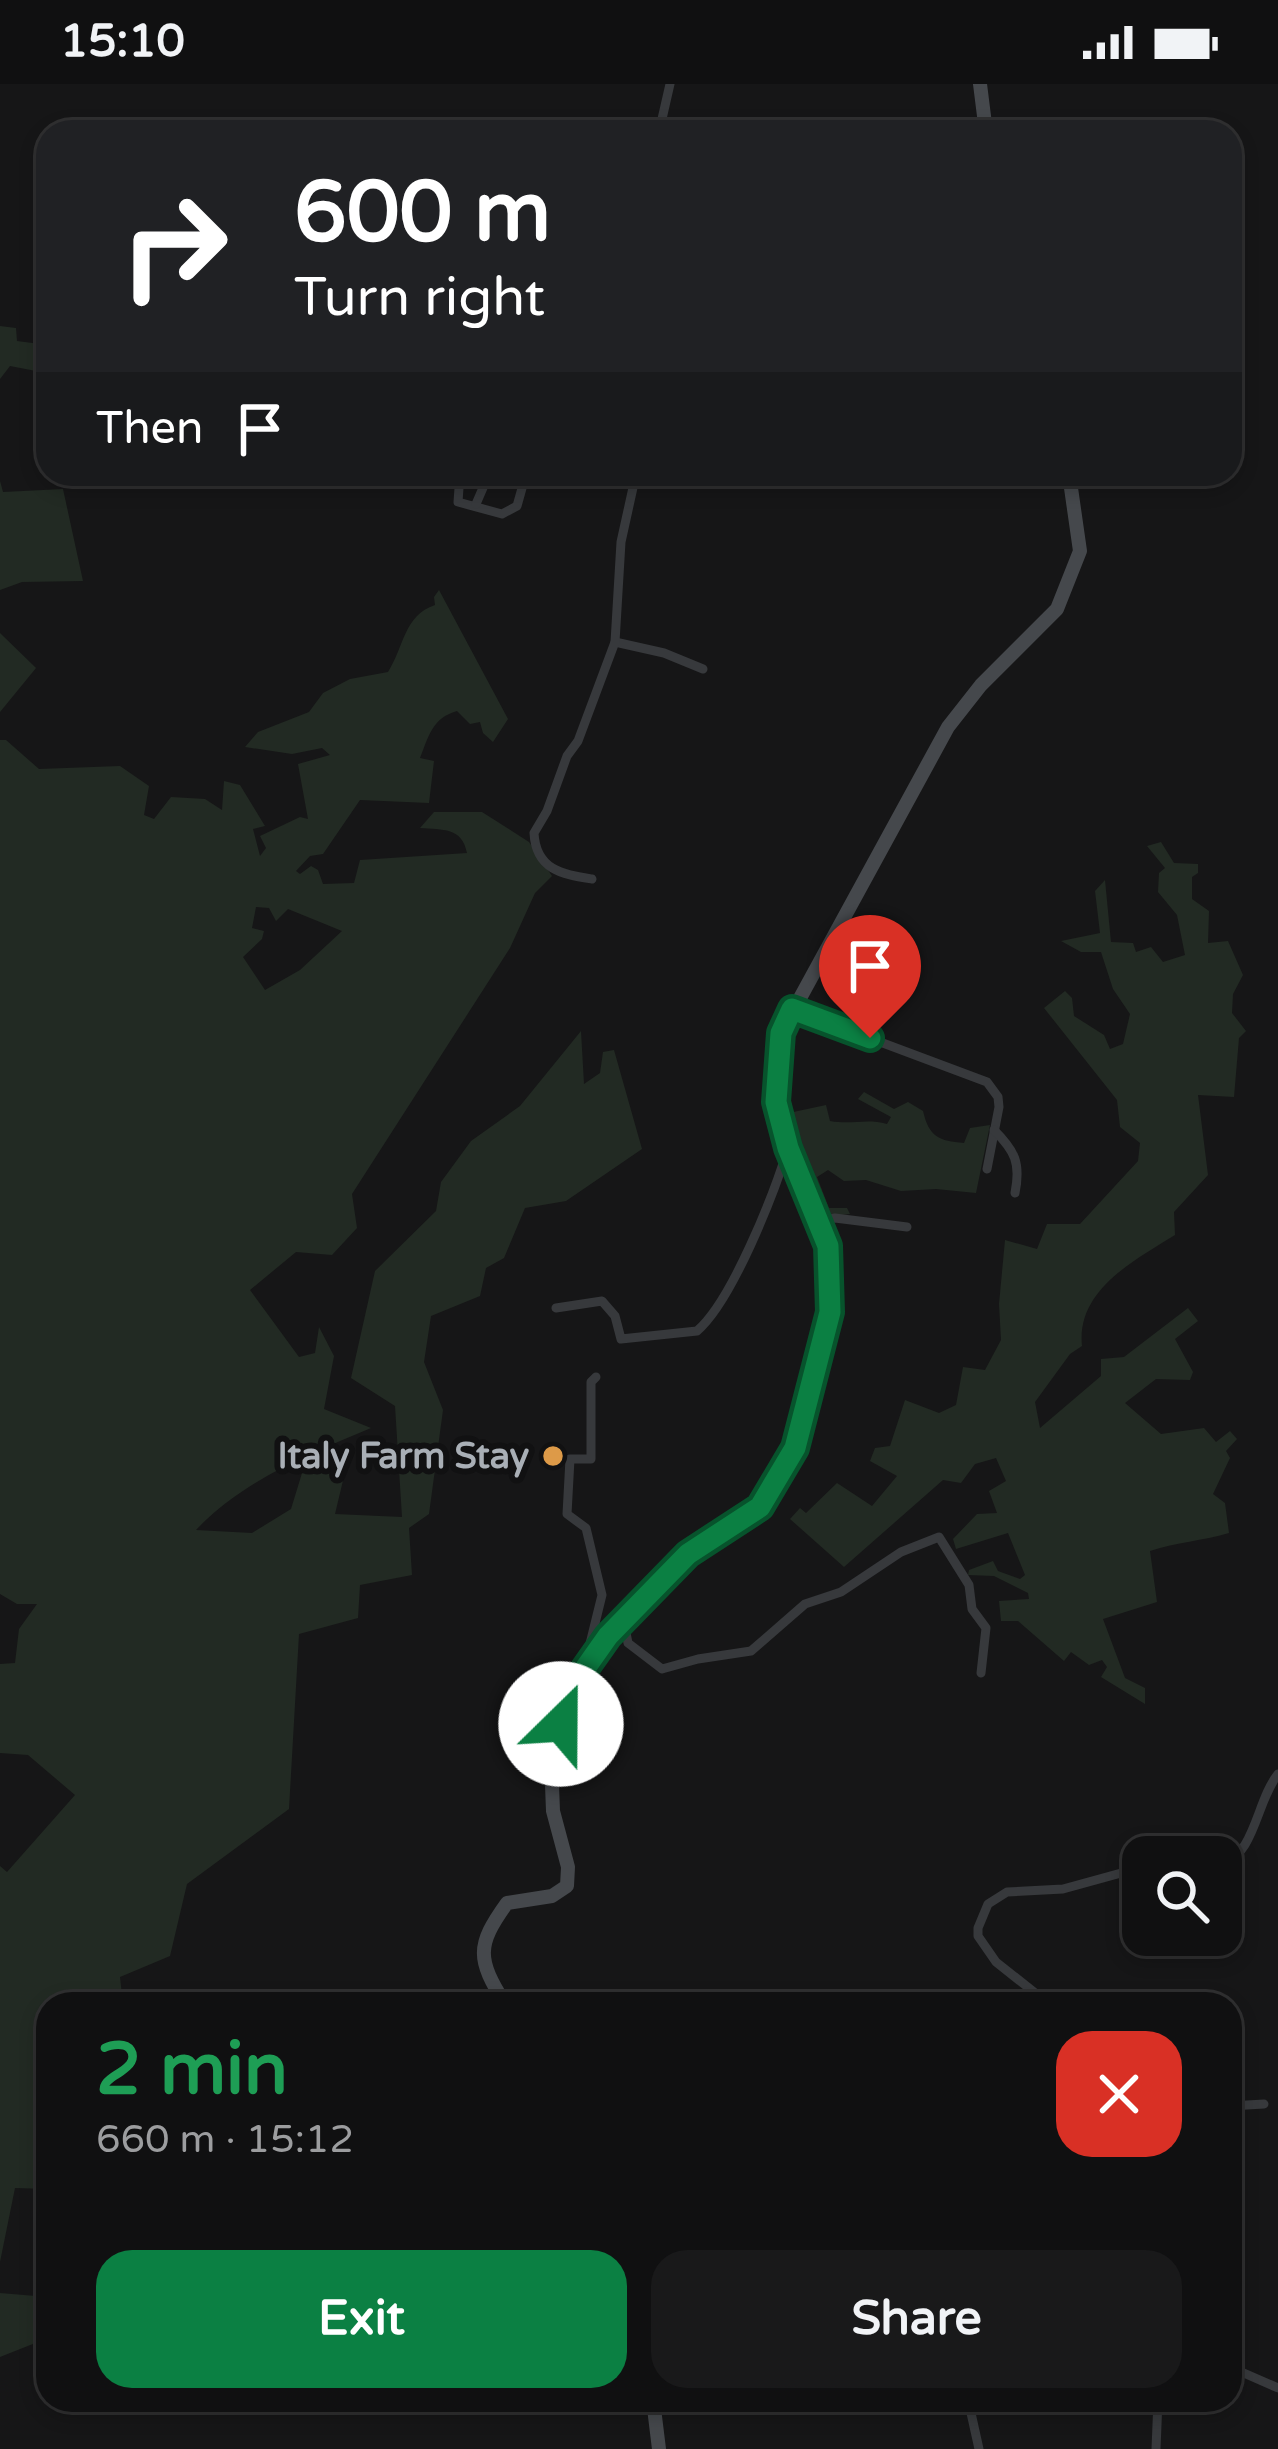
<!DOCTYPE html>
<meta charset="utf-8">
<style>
:root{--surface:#101011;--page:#19191a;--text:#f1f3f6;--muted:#9c9d9f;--line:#303031;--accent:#0b8043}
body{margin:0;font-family:"Varela Round",sans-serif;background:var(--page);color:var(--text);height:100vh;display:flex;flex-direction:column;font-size:45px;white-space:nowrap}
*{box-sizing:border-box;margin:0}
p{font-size:39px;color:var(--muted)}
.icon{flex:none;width:66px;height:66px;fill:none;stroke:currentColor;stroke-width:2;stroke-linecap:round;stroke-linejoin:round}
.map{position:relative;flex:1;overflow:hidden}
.details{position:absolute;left:36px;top:1908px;width:1206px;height:420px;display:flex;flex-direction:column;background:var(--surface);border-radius:36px;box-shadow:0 6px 18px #0003,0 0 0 3px var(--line)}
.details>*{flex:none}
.hud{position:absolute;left:36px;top:36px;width:1206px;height:366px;border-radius:36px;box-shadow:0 6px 18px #0003,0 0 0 3px var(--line);background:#202124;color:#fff;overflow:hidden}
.controls{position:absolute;left:1122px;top:1752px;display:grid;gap:24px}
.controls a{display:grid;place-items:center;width:120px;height:120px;border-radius:24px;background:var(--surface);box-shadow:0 6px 18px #0003,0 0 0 3px var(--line);font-size:60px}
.pin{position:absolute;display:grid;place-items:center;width:102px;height:102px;color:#fff;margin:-123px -51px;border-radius:50% 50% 50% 0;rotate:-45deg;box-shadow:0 0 12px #0007}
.pin .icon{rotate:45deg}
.me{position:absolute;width:132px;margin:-66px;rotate:23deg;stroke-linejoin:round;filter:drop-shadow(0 0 9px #0008)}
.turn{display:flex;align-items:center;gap:42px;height:252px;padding:0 60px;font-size:54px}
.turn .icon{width:156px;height:156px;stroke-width:2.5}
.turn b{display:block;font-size:84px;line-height:102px}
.then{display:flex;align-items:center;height:114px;padding:0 60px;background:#0003;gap:24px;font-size:45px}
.round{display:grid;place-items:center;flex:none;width:126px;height:126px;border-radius:36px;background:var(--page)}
.summary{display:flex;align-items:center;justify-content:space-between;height:204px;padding:0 60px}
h1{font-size:72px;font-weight:800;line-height:90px;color:#1e9e55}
.button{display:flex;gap:24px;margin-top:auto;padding:24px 60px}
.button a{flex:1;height:138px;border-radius:36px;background:var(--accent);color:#fff;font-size:48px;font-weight:800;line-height:138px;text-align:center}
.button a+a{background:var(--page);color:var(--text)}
.status{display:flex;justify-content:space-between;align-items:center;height:84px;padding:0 60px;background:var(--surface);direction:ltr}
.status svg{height:33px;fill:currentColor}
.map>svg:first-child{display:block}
.green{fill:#222a23;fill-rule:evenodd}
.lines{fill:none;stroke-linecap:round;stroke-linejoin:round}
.street{stroke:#37393c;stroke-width:9}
.secondary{stroke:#45484c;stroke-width:14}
.route-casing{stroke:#07532c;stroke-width:30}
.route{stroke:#0b8043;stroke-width:21}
.poi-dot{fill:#dd9a48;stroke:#111112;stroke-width:4.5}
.labels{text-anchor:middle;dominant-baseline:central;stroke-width:12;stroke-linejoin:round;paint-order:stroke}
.poi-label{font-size:36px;font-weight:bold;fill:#a9afb6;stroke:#111112;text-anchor:end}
</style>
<div class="status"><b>15:10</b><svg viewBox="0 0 49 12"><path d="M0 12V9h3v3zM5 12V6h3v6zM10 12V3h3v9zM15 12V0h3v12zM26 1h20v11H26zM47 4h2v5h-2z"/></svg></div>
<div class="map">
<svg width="1278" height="2365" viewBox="0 0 1278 2365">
<rect width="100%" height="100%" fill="#161617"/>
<g class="green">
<polygon points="0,242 16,244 17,257 48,261 48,285 41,288 10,282 0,295"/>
<polygon points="0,397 3,408 63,405 83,497 22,498 0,506"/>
<path d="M439,506L508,635L493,658L483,649L480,638L470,640L457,627C432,634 429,652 420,674L434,677L429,719L360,716L323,770L310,772L296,787L300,790L311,782L318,786L323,800L354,799L360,776L467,769C462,743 443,746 420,744L434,728H482L529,758L552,792L535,809L510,864L352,1110L357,1144L332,1171L296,1168L250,1206L299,1273L315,1269L319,1243L334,1272L324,1325L371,1344C309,1370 243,1396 196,1446L252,1449L291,1425L306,1376L346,1384L335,1430L402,1433L395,1322L351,1294L375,1187L436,1127L441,1098L471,1057L520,1022L581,947L584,1000L600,989L603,968L614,966L642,1065L566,1117L525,1124L504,1174L486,1184L480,1212L431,1232L424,1278L443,1326L429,1430L409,1444L412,1491L360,1501L358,1534L299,1550L289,1725L187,1800L170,1872L120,1893L123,1920H48V2105L15,2104L0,2178V1782L7,1788L75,1711L28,1671L0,1669V1580L15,1579L19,1545L37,1520H17L0,1510V656H6L39,685L120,682L149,702L144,731L154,735L171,713L205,715L222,726L224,697L240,701L265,742L253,745L260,772L266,764L260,752L300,733L308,735L298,680L330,671L322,664L292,670L245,663L258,648L309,628L323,609L350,595L388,588C404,563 404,531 435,521L434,513ZM256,823L269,824L276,837L288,825L342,847L300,886L265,906L243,873L262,855L264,847L252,844Z"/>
<polygon points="0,549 36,584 0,628"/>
<path d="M1161,758L1174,779L1198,780V789L1192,793V815L1209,827L1208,859L1228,857L1243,891L1233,910L1232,929L1246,947L1239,954L1234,1013L1198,1011L1208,1091L1174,1128L1175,1151C1135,1176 1076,1206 1082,1262L1070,1270L1035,1318L1040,1344L1101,1292V1275L1124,1273L1188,1224L1198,1237L1175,1255L1193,1288L1190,1296L1156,1295L1125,1319L1161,1350L1204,1344L1216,1358L1230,1347L1237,1355L1226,1367L1230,1374L1213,1410L1225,1419L1229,1449C1202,1457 1177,1458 1150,1467L1157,1518L1103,1535L1125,1594L1145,1604V1620L1101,1593L1107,1583L1102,1576L1089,1581L1071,1568L1064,1577L1018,1537H1001L999,1517L1029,1515L1028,1509L994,1492L968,1491L969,1486L993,1477L998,1487L1020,1495L1025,1491L1008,1449L956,1465L953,1455L977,1430L997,1429L989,1407L1006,1397L996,1374L975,1380L961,1399L943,1396L844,1483L790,1435L800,1424L806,1429L837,1399L872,1422L897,1392L870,1377L875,1364L890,1362L905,1316L939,1329L956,1321L963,1283L985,1286L1001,1256L999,1220L1005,1156L1037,1165L1047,1140H1080L1138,1077L1140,1059L1120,1043L1117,1016L1044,924L1065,907L1072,914L1074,932L1104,951L1110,965L1123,960L1130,930L1113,905L1101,868H1081L1061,857L1100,849L1095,807L1105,796L1111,858L1133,859L1136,868L1151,863L1163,878L1185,871L1177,831L1158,808L1159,789L1165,784L1147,762Z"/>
<path d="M864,1008L894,1025L908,1018L923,1027C929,1053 939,1057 964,1059L970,1044L990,1041L976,1109L936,1105L901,1107L866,1096L844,1097L828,1086L817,1093L829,1124H847L850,1130L821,1133L784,1030L826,1021L830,1037C853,1041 866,1034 887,1040L891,1033L858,1015Z"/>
<polygon points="0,2209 48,2213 48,2254 0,2273"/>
</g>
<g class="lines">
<g class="street">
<polyline points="659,48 670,0"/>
<polyline points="460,390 458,418 502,430 517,422 526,390"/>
<polyline points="476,420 489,390"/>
<polyline points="615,558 664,569 703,585"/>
<path d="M592,795C562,790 536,786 534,749L547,727L567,672L578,657L615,558L621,458L636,390"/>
<polyline points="792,925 987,998 998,1013 999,1023 987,1085"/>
<path d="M994,1046C1015,1067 1021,1079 1015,1109"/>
<polyline points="818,1138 835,1134 907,1143"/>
<path d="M556,1224L602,1217L615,1232L621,1255L697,1247C732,1217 774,1110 788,1064"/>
<polyline points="628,1529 631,1536 626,1549 628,1559 662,1585 698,1575 751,1567 805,1520 841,1508 901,1468 939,1453 969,1501 972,1525 986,1544 981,1589"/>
<polyline points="585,1580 602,1511 586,1444 567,1430 570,1375 591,1375 591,1298 596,1293"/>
<path d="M1221,1782C1256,1768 1256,1718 1278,1690"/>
<polyline points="1049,1920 996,1878 978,1852 978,1844 988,1820 1007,1808 1063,1805 1143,1783"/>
<polyline points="1230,2022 1264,2020"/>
<polyline points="1230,2283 1278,2304"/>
<polyline points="957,2322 969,2320 979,2365"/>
<polyline points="1156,2365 1158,2316"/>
</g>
<g class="secondary">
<polyline points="980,0 986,48"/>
<path d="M505,1920C477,1875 476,1862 507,1819L552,1812L567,1802L568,1783L553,1727L552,1701L566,1622L584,1586L628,1529L688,1470L760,1423L795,1364L830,1228L828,1163L785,1057L776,1019L781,949L948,643L981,601L1057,525L1080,467L1069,390"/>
<polyline points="653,2316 659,2365"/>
</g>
</g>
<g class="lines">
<defs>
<polyline id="route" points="561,1640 584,1586 608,1552 688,1470 760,1423 795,1364 830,1228 828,1162 788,1064 776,1018 781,949 792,925 870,954"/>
</defs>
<use href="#route" class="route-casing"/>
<use href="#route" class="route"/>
</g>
<circle class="poi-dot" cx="553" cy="1372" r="12"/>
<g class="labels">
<g class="poi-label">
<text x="529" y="1372">Italy Farm Stay</text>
</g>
</g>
</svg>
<div class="controls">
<a><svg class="icon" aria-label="search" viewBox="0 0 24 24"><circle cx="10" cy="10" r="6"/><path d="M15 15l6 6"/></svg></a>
</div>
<div class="pin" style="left:870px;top:954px;background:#d93025"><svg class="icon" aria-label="arrive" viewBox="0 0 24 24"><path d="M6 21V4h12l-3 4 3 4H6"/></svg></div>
<svg class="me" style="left:561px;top:1640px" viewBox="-20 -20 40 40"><circle r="19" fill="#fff"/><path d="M0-13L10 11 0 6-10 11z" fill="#0b8043"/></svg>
<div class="hud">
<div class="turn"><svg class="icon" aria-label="right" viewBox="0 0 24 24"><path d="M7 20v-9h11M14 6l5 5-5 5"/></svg><div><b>600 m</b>Turn right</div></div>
<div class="then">Then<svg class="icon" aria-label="arrive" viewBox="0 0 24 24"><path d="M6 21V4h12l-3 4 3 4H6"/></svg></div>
</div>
<section class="details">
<div class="summary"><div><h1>2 min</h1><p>660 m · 15:12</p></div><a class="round" style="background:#d93025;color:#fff"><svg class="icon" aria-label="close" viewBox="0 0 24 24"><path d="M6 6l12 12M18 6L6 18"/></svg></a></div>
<div class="button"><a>Exit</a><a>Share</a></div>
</section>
</div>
